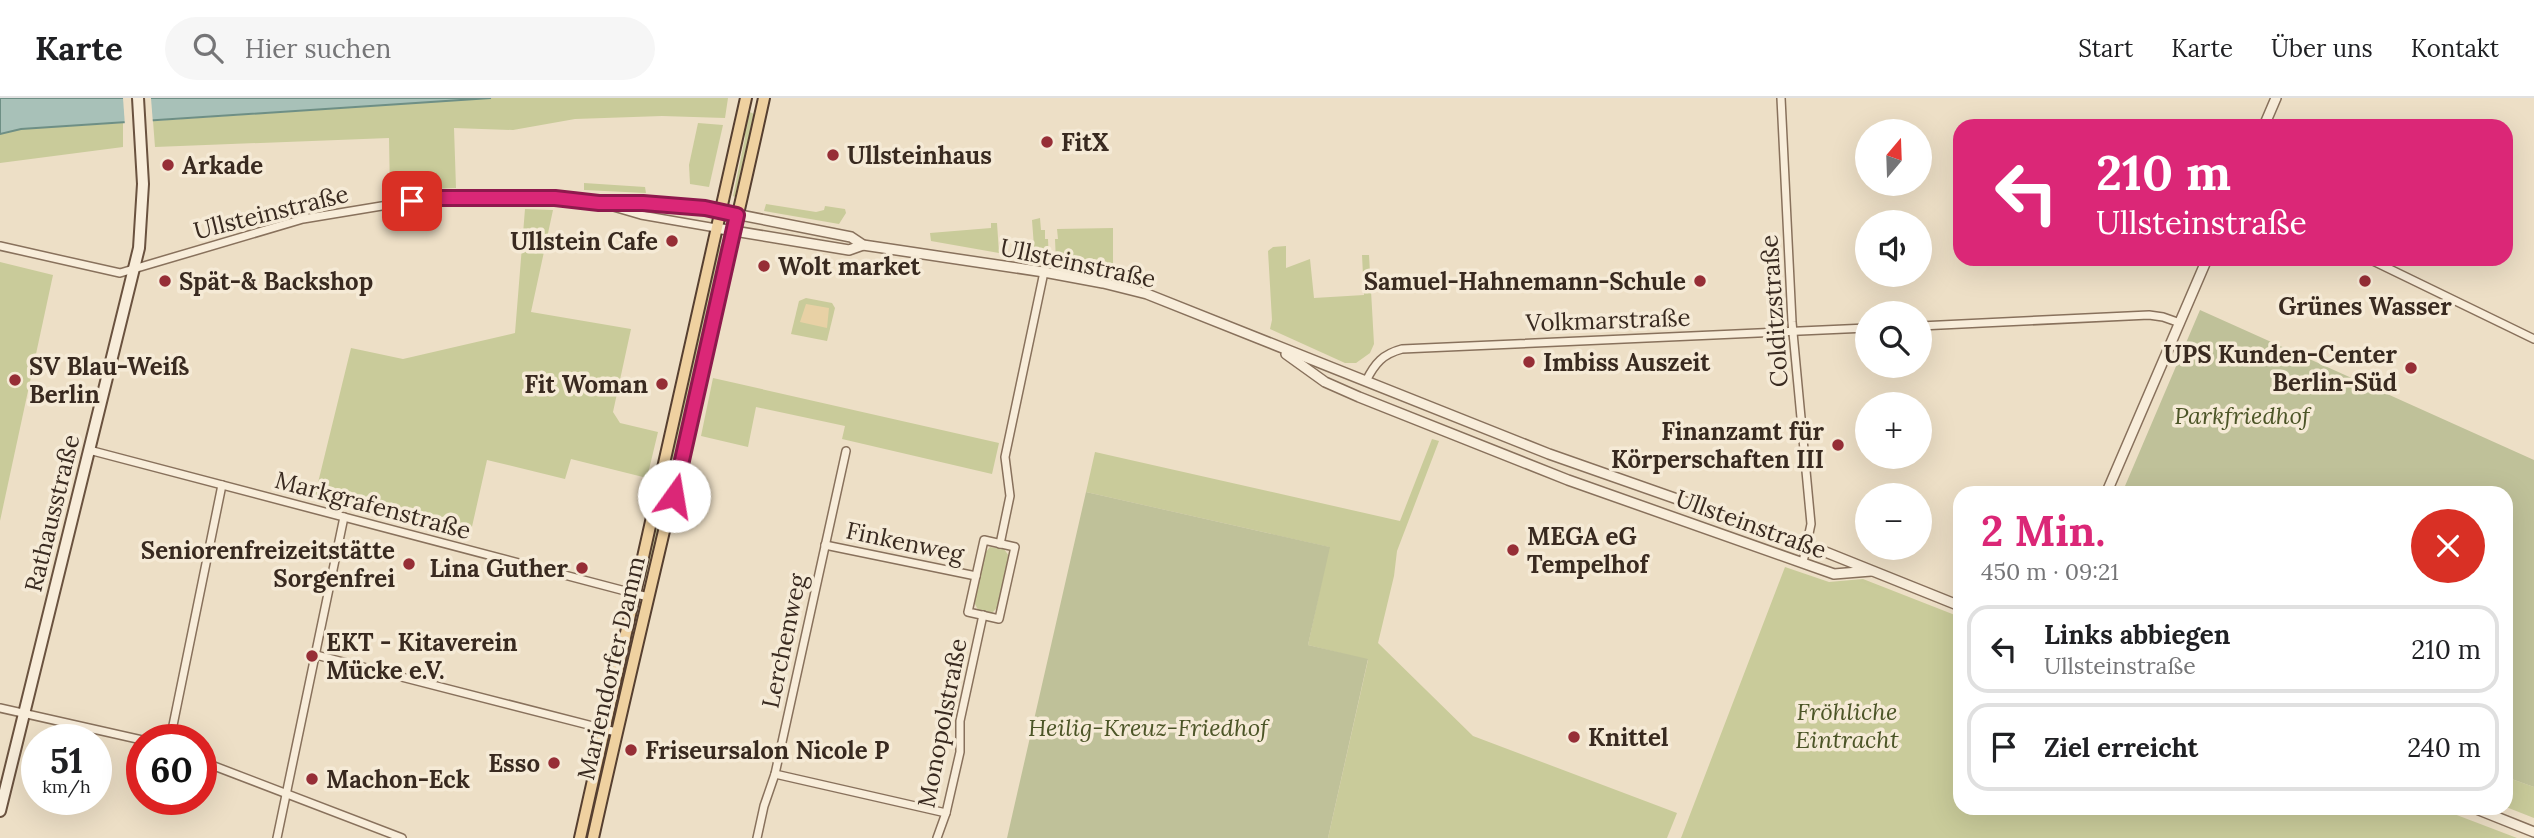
<!DOCTYPE html>
<html lang="de">
<meta charset="utf-8">
<style>
:root{--surface:#fff;--page:#f6f6f6;--text:#202124;--muted:#757577;--line:#e0e0e0;--accent:#db2777}
body{margin:0;font-family:Lora,serif;background:var(--page);color:var(--text);height:100vh;display:flex;flex-direction:column;font-size:26px;white-space:nowrap}
*{box-sizing:border-box;margin:0}
p{font-size:23px;color:var(--muted)}
.icon{flex:none;width:38px;height:38px;fill:none;stroke:currentColor;stroke-width:2;stroke-linecap:round;stroke-linejoin:round}
.map{position:relative;flex:1;overflow:hidden}
.side{position:absolute;left:1953px;top:388px;width:560px;height:329px;display:flex;flex-direction:column;background:var(--surface);border-radius:21px;box-shadow:0 7px 28px #0002}
.side>*{flex:none}
.hud{position:absolute;left:1953px;top:21px;width:560px;height:147px;border-radius:21px;box-shadow:0 7px 28px #0002;background:#db2777;color:#fff;overflow:hidden}
.needle{width:46px;rotate:19deg}
.buttons{position:absolute;left:1855px;top:21px;display:grid;gap:14px}
.buttons a{display:grid;place-items:center;width:77px;height:77px;border-radius:50%;background:var(--surface);box-shadow:0 7px 28px #0002;font-size:35px}
.speed{position:absolute;left:21px;top:626px;display:flex;gap:14px;font-size:35px;font-weight:700;text-align:center}
.speed>*{display:grid;place-content:center;width:91px;height:91px;border-radius:50%;background:var(--surface);box-shadow:0 7px 28px #0002;line-height:1}
.speed small{font-size:18px;font-weight:400}
.speed .limit{border:10px solid #d22;background:#fff;color:#111}
.pin{position:absolute;display:grid;place-items:center;width:60px;height:60px;color:#fff;margin:-30px;border-radius:14px;box-shadow:0 4px 10px #0006}
.me{position:absolute;width:77px;margin:-38px;rotate:13deg;stroke-linejoin:round;filter:drop-shadow(0 0 5px #0008)}
.turn{display:flex;align-items:center;gap:24px;height:147px;padding:0 28px;font-size:32px}
.turn .icon{width:91px;height:91px;stroke-width:2.5}
.turn b{display:block;font-size:49px;line-height:60px}
.round{display:grid;place-items:center;flex:none;width:74px;height:74px;border-radius:37px;background:var(--page)}
.overview{display:flex;align-items:center;justify-content:space-between;height:119px;padding:0 28px}
h1{font-size:42px;font-weight:700;line-height:52px;color:var(--accent)}
ul{padding:0;list-style:none}
li{display:flex;align-items:center;gap:21px;height:88px;margin:0 14px 10px;padding:0 14px;border:4px solid var(--line);border-radius:21px}
li div{flex:1}
li b{display:block;font-size:26px}
li em{font-style:normal}
header{display:flex;align-items:center;gap:42px;box-sizing:border-box;height:98px;padding:0 35px;background:var(--surface);border-bottom:2px solid var(--line)}
header strong{font-size:33px}
nav{display:flex;gap:38px;margin-inline-start:auto;font-size:24px}
.search{width:490px;height:63px;background:var(--page);display:flex;align-items:center;gap:18px;box-sizing:border-box;padding:0 24px;border-radius:38px;color:var(--muted);font-size:26px}
.map>svg:first-child{display:block}
.green{fill:#c9cb9a}
.sand{fill:#e8d1a5}
.cemetery{fill:#bfc199}
.water{fill:#a8c1b8;stroke:#6e8f85;stroke-width:2}
.pier{fill:#eddfc6}
.lines{fill:none;stroke-linecap:round;stroke-linejoin:round}
.minor-casing{stroke:#88715c;stroke-width:10}
.tertiary-casing{stroke:#88715c;stroke-width:12}
.secondary-casing{stroke:#6a523f;stroke-width:14}
.primary-casing{stroke:#563f30;stroke-width:14}
.minor{stroke:#f8edda;stroke-width:7}
.tertiary{stroke:#f8edda;stroke-width:9}
.secondary{stroke:#f8edda;stroke-width:10}
.primary{stroke:#efd1a0;stroke-width:10}
.route-casing{stroke:#8e194d;stroke-width:18}
.route{stroke:#db2777;stroke-width:12}
.poi-dot{fill:#962e36;stroke:#f5ead6;stroke-width:2.5}
.labels{text-anchor:middle;dominant-baseline:central;stroke-width:7;stroke-linejoin:round;paint-order:stroke}
.poi-label{font-size:24px;font-weight:bold;fill:#392a20;stroke:#f5ead6;text-anchor:start}
.street-label{font-size:24px;fill:#392a20;stroke:#f5ead6}
.park-label{font-size:24px;font-style:italic;fill:#4c5527;stroke:#f5ead6}
</style>
<header>
<strong>Karte</strong>
<div class="search"><svg class="icon" aria-label="search" viewBox="0 0 24 24"><circle cx="10" cy="10" r="6"/><path d="M15 15l6 6"/></svg>Hier suchen</div>
<nav><a>Start</a><a>Karte</a><a>Über uns</a><a>Kontakt</a></nav>
</header>
<div class="map">
<svg width="2534" height="740" viewBox="0 0 2534 740">
<rect width="100%" height="100%" fill="#eddfc6"/>
<g class="green">
<polygon points="491,0 728,0 725,20 662,18 575,21 513,32 454,30 456,90 426,91 390,97 389,40 155,49 153,23"/>
<polygon points="748,13 754,16 735,99 733,98 745,40 744,28"/>
<polygon points="123,25 123,49 0,65 0,36 21,31"/>
<polygon points="698,25 723,27 709,89 690,86 689,67"/>
<polygon points="584,85 645,89 646,95 584,92"/>
<polygon points="766,106 816,114 824,112 825,108 845,111 846,115 839,126 764,113"/>
<polygon points="525,111 553,112 531,214 631,231 613,314 620,325 658,334 647,380 571,361 565,381 487,362 469,442 314,401 351,250 403,261 515,235"/>
<polygon points="1040,120 1041,132 1045,132 1045,141 1048,141 1049,164 1035,162 1032,122"/>
<polygon points="991,125 997,125 999,155 931,143 930,135 991,130"/>
<polygon points="1113,130 1113,171 1056,164 1055,141 1058,141 1057,131"/>
<polygon points="718,147 724,148 646,482 644,481"/>
<polygon points="1286,148 1286,170 1310,161 1314,200 1364,197 1362,157 1369,157 1374,246 1370,255 1356,265 1345,265 1270,231 1272,222 1268,153 1273,149"/>
<polygon points="0,164 53,177 0,423"/>
<polygon points="806,200 832,205 835,210 827,243 791,236 799,203"/>
<polygon points="713,280 999,345 992,376 842,341 845,328 756,309 748,349 701,338"/>
<polygon points="1432,341 1439,343 1397,453 1394,478 1378,545 1473,638 1677,715 1667,740 1328,740 1368,562 1308,547 1329,449 1086,394 1095,354 1400,423"/>
<polygon points="990,449 1004,451 1009,458 998,509 992,515 978,512 974,504 985,455"/>
<polygon points="1785,469 1829,484 1863,481 1960,519 1960,710 2441,711 2517,740 1681,740"/>
<polygon points="2506,679 2534,689 2534,720 2506,709"/>
</g>
<polygon class="sand" points="806,206 829,210 827,230 800,224"/>
<g class="cemetery">
<polygon points="2200,212 2534,362 2534,689 2506,679 2506,396 2122,395"/>
<polygon points="1086,394 1330,449 1308,547 1368,561 1328,740 1007,740"/>
</g>
<polygon class="water" points="0,0 491,0 21,31 0,36"/>
<polygon class="pier" points="123,0 151,0 153,26 125,28"/>
<g class="lines">
<defs>
<g id="minor">
<polyline points="1781,0 1792,224 1811,426 1803,464"/>
<polyline points="610,108 641,117 716,130"/>
<polyline points="0,148 120,175 303,121 430,100 555,100 599,105 643,105 720,113"/>
<polyline points="2369,161 2534,241"/>
<polyline points="1920,228 2149,217 2163,219 2180,225"/>
<path d="M1366,283C1375,265 1383,256 1402,251L1867,230"/>
<polyline points="89,352 648,499"/>
<polygon points="984,442 1015,449 999,521 968,514"/>
<polyline points="1000,446 1010,398 1005,359 1044,174"/>
<polyline points="825,447 976,478"/>
<polyline points="316,557 616,634"/>
<polyline points="0,610 142,642"/>
<polyline points="170,642 222,387"/>
<polyline points="201,663 402,740"/>
<polyline points="775,676 946,715"/>
<polyline points="277,740 344,419"/>
<polyline points="757,740 764,708 775,676 846,353"/>
<polyline points="937,740 946,715 960,654 960,623 983,517"/>
</g>
<g id="tertiary">
<polyline points="2264,28 2276,0"/>
<polyline points="720,113 851,139 863,147 1044,174 1103,185 1147,196 1549,356 1808,447 1960,508"/>
<polyline points="716,130 849,152 863,147"/>
<polyline points="1286,256 1325,284 1359,299 1568,382 1834,476 1871,473"/>
<polyline points="2106,396 2207,161"/>
<polyline points="2474,710 2534,734"/>
</g>
<polyline id="secondary" points="0,713 139,150 143,86 138,0"/>
<g id="primary">
<polyline points="580,740 746,0"/>
<path d="M593,740C648,493 710,247 764,0"/>
</g>
</defs>
<use href="#minor" class="minor-casing"/>
<use href="#tertiary" class="tertiary-casing"/>
<use href="#secondary" class="secondary-casing"/>
<use href="#primary" class="primary-casing"/>
<use href="#minor" class="minor"/>
<use href="#tertiary" class="tertiary"/>
<use href="#secondary" class="secondary"/>
<use href="#primary" class="primary"/>
</g>
<g class="lines">
<defs>
<polyline id="route" points="412,103 430,100 555,100 599,105 643,105 705,110 737,117 674,398"/>
</defs>
<use href="#route" class="route-casing"/>
<use href="#route" class="route"/>
</g>
<g class="poi-dot">
<circle cx="1047" cy="44" r="7"/>
<circle cx="833" cy="57" r="7"/>
<circle cx="168" cy="67" r="7"/>
<circle cx="672" cy="143" r="7"/>
<circle cx="764" cy="168" r="7"/>
<circle cx="165" cy="183" r="7"/>
<circle cx="1700" cy="183" r="7"/>
<circle cx="2365" cy="183" r="7"/>
<circle cx="1529" cy="264" r="7"/>
<circle cx="2411" cy="270" r="7"/>
<circle cx="15" cy="282" r="7"/>
<circle cx="662" cy="286" r="7"/>
<circle cx="1838" cy="347" r="7"/>
<circle cx="1513" cy="452" r="7"/>
<circle cx="409" cy="466" r="7"/>
<circle cx="582" cy="470" r="7"/>
<circle cx="312" cy="558" r="7"/>
<circle cx="1574" cy="639" r="7"/>
<circle cx="631" cy="652" r="7"/>
<circle cx="554" cy="665" r="7"/>
<circle cx="312" cy="681" r="7"/>
</g>
<g class="labels">
<g class="poi-label">
<text x="1061" y="44">FitX</text>
<text x="847" y="57">Ullsteinhaus</text>
<text x="182" y="67">Arkade</text>
<text x="658" y="143" text-anchor="end">Ullstein Cafe</text>
<text x="778" y="168">Wolt market</text>
<text x="179" y="183">Spät-&amp; Backshop</text>
<text x="1686" y="183" text-anchor="end">Samuel-Hahnemann-Schule</text>
<text x="2365" y="208" text-anchor="middle">Grünes Wasser</text>
<text x="2397" y="256" text-anchor="end">UPS Kunden-Center<tspan x="2397" dy="28">Berlin-Süd</tspan></text>
<text x="1543" y="264">Imbiss Auszeit</text>
<text x="29" y="268">SV Blau-Weiß<tspan x="29" dy="28">Berlin</tspan></text>
<text x="648" y="286" text-anchor="end">Fit Woman</text>
<text x="1824" y="333" text-anchor="end">Finanzamt für<tspan x="1824" dy="28">Körperschaften III</tspan></text>
<text x="1527" y="438">MEGA eG<tspan x="1527" dy="28">Tempelhof</tspan></text>
<text x="395" y="452" text-anchor="end">Seniorenfreizeitstätte<tspan x="395" dy="28">Sorgenfrei</tspan></text>
<text x="568" y="470" text-anchor="end">Lina Guther</text>
<text x="326" y="544">EKT - Kitaverein<tspan x="326" dy="28">Mücke e.V.</tspan></text>
<text x="1588" y="639">Knittel</text>
<text x="645" y="652">Friseursalon Nicole P</text>
<text x="540" y="665" text-anchor="end">Esso</text>
<text x="326" y="681">Machon-Eck</text>
</g>
<g class="street-label">
<text transform="translate(271 114) rotate(-14)">Ullsteinstraße</text>
<text transform="translate(1078 165) rotate(12)">Ullsteinstraße</text>
<text transform="translate(1774 213) rotate(-94)">Colditzstraße</text>
<text transform="translate(1608 222) rotate(-2)">Volkmarstraße</text>
<text transform="translate(373 407) rotate(15)">Markgrafenstraße</text>
<text transform="translate(52 415) rotate(-76)">Rathausstraße</text>
<text transform="translate(1751 426) rotate(20)">Ullsteinstraße</text>
<text transform="translate(905 444) rotate(12)">Finkenweg</text>
<text transform="translate(784 543) rotate(-78)">Lerchenweg</text>
<text transform="translate(611 570) rotate(-77)">Mariendorfer Damm</text>
<text transform="translate(942 625) rotate(-79)">Monopolstraße</text>
</g>
<g class="park-label">
<text x="2242" y="317">Parkfriedhof</text>
<text x="1847" y="613">Fröhliche<tspan x="1847" dy="28">Eintracht</tspan></text>
<text x="1148" y="629">Heilig-Kreuz-Friedhof</text>
</g>
</g>
</svg>
<div class="buttons">
<a><svg class="needle" viewBox="-14 -14 28 28"><path d="M0-13l5 13h-10z" fill="#e53935"/><path d="M0 13l5-13h-10z" fill="#757577"/></svg></a>
<a><svg class="icon" aria-label="sound" viewBox="0 0 24 24"><path d="M4 9h4l5-4v14l-5-4H4zM17 9q2 3 0 6"/></svg></a>
<a><svg class="icon" aria-label="search" viewBox="0 0 24 24"><circle cx="10" cy="10" r="6"/><path d="M15 15l6 6"/></svg></a>
<a>+</a>
<a>−</a>
</div>
<div class="speed"><div>51<small>km/h</small></div><div class="limit">60</div></div>
<div class="pin" style="left:412px;top:103px;background:#d93025"><svg class="icon" aria-label="arrive" viewBox="0 0 24 24"><path d="M6 21V4h12l-3 4 3 4H6"/></svg></div>
<svg class="me" style="left:674px;top:398px" viewBox="-20 -20 40 40"><circle r="19" fill="#fff"/><path d="M0-13L10 11 0 6-10 11z" fill="#db2777"/></svg>
<div class="hud">
<div class="turn"><svg class="icon" aria-label="left" viewBox="0 0 24 24"><path d="M17 20v-9H6M10 6l-5 5 5 5"/></svg><div><b>210 m</b>Ullsteinstraße</div></div>
</div>
<section class="side">
<div class="overview"><div><h1>2 Min.</h1><p>450 m · 09:21</p></div><a class="round" style="background:#d93025;color:#fff"><svg class="icon" aria-label="close" viewBox="0 0 24 24"><path d="M6 6l12 12M18 6L6 18"/></svg></a></div>
<ul>
<li><svg class="icon" aria-label="left" viewBox="0 0 24 24"><path d="M17 20v-9H6M10 6l-5 5 5 5"/></svg><div><b>Links abbiegen</b><p>Ullsteinstraße</p></div><em>210 m</em></li>
<li><svg class="icon" aria-label="arrive" viewBox="0 0 24 24"><path d="M6 21V4h12l-3 4 3 4H6"/></svg><div><b>Ziel erreicht</b></div><em>240 m</em></li>
</ul>
</section>
</div>
